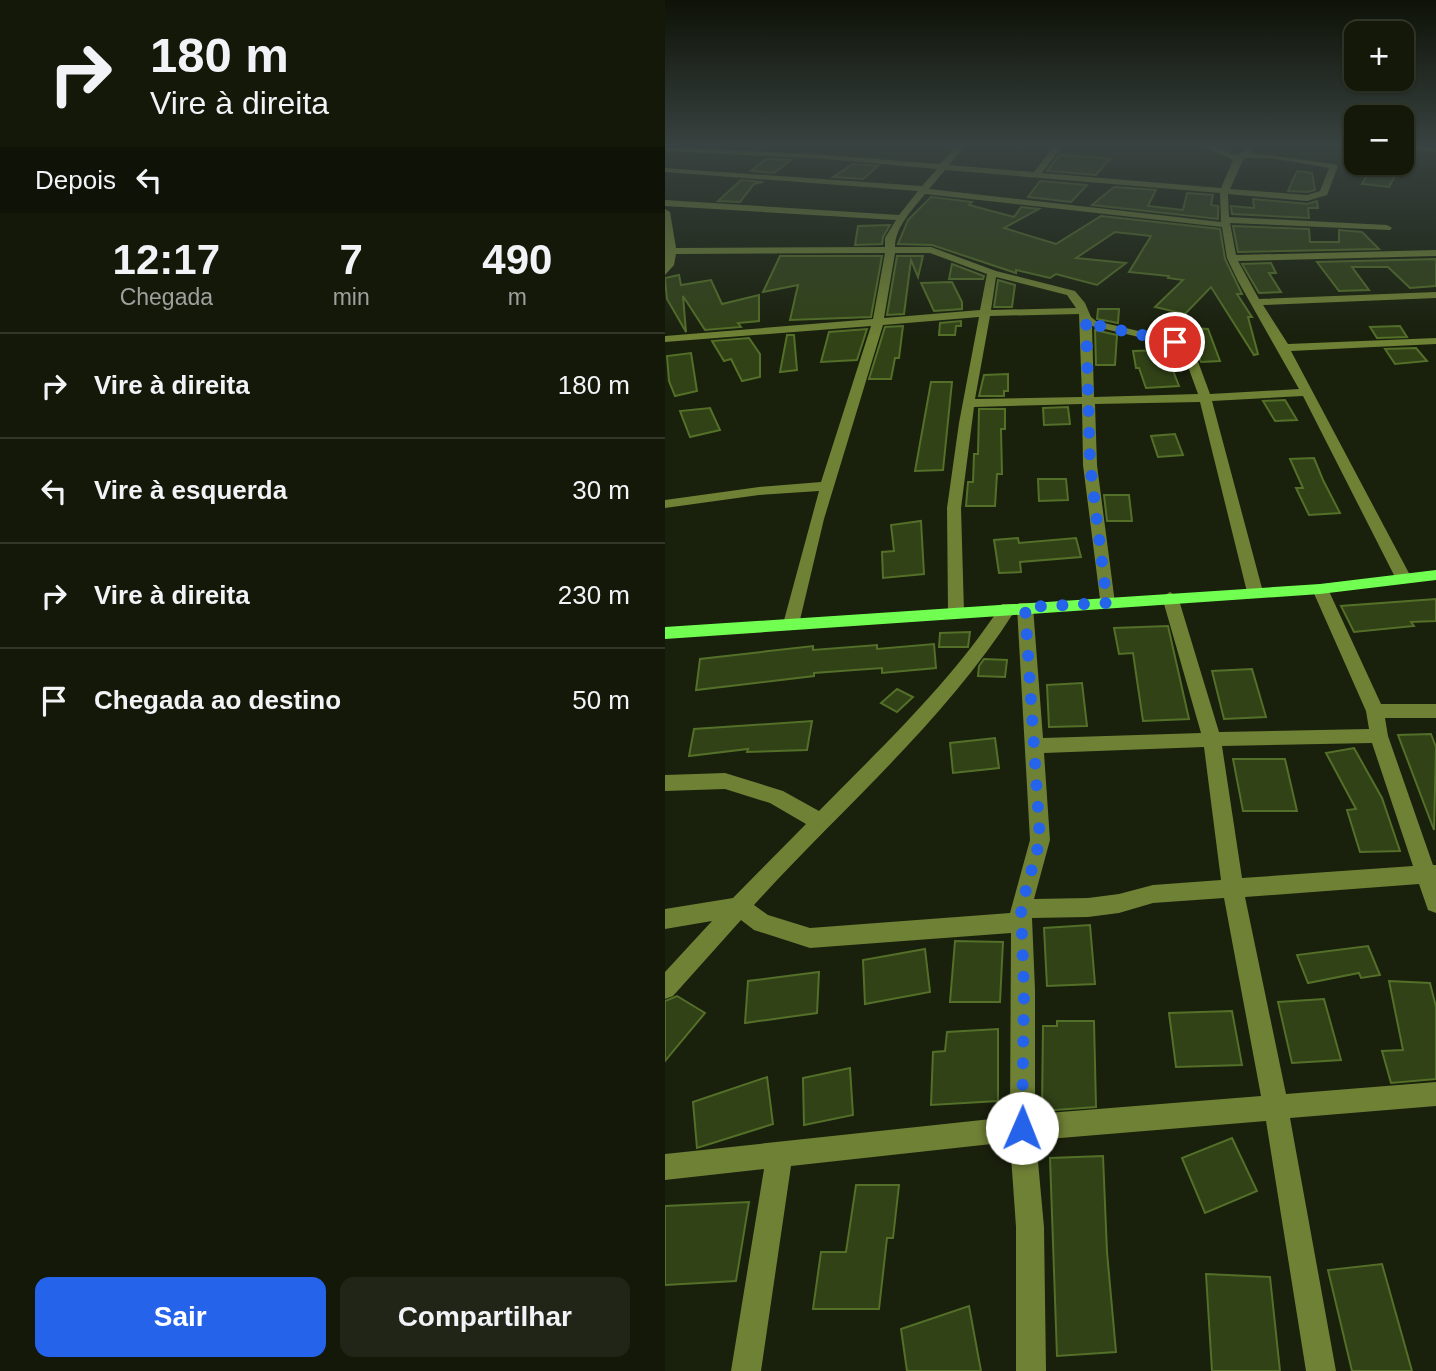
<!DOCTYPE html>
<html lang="pt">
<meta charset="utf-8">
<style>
:root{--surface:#131809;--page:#202517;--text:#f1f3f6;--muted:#9da09c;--line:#32372a;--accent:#2563eb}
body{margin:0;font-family:Helvetica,sans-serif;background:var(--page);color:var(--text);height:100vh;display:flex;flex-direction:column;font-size:26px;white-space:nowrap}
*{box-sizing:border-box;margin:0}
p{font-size:23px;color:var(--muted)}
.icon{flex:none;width:38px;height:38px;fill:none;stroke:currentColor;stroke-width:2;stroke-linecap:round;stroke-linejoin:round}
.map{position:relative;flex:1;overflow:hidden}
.side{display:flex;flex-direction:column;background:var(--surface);width:665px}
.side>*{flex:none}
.top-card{background:#131809;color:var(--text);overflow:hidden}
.controls{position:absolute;left:679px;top:21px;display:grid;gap:14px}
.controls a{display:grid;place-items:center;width:70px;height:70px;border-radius:14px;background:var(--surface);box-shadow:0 2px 5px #0004,0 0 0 2px var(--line);font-size:35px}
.pin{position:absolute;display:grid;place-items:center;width:60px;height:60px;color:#fff;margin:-30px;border:4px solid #fff;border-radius:50%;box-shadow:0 2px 7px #0007}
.me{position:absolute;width:77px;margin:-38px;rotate:1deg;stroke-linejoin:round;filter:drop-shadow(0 0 5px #0008)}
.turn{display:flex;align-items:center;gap:24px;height:147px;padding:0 35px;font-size:32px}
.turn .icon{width:91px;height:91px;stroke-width:2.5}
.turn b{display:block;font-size:49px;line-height:60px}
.then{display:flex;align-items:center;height:66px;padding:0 35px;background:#0003;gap:14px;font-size:26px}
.eta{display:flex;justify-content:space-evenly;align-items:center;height:119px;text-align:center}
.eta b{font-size:42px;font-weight:700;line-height:49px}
.cta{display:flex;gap:14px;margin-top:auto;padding:14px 35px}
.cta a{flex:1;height:80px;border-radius:14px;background:var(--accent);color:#fff;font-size:28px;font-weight:700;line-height:80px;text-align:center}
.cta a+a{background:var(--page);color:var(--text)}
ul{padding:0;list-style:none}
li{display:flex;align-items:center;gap:21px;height:105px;padding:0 35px;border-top:2px solid var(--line)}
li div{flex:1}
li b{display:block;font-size:26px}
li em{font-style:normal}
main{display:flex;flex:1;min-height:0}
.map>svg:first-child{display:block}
.building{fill:#314217;stroke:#536f28;stroke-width:2}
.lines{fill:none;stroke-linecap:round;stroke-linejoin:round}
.minor{fill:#6f8135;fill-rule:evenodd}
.major{fill:#71ff52;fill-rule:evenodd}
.route{stroke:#2563eb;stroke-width:12;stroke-dasharray:0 21.6}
</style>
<main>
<section class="side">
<div class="top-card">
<div class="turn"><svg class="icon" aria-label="right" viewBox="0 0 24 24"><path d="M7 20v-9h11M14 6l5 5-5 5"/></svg><div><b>180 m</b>Vire à direita</div></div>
<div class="then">Depois<svg class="icon" aria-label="left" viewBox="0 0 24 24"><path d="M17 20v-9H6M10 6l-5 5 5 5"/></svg></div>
</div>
<div class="eta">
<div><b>12:17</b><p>Chegada</p></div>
<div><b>7</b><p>min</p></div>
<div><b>490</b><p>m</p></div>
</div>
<ul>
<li><svg class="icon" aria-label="right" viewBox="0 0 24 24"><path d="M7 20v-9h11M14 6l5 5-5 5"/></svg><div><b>Vire à direita</b></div><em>180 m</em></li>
<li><svg class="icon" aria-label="left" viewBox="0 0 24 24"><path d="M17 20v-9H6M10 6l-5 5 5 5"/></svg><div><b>Vire à esquerda</b></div><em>30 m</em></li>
<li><svg class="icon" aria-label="right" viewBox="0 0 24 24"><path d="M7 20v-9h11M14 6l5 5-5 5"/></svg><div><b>Vire à direita</b></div><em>230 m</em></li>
<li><svg class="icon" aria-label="arrive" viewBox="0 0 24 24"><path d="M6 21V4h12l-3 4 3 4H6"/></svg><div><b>Chegada ao destino</b></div><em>50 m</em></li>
</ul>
<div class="cta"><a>Sair</a><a>Compartilhar</a></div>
</section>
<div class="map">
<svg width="771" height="1371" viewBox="0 0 771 1371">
<rect width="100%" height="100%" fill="#19200c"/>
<g class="building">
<polygon points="394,155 427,157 445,159 431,175 382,171"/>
<polygon points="101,159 126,160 109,173 86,171"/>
<polygon points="709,163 737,163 724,187 697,184"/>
<polygon points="188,164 213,166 198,179 168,177"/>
<polygon points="632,171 647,173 650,190 642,192 623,191"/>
<polygon points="76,180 98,182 89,184 75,202 53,201"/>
<polygon points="375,181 422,185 406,202 363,197"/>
<polygon points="449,187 491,190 483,206 518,210 522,193 548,195 546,205 553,206 553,219 427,205"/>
<polygon points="266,197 307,202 304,205 349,217 356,207 374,209 339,228 391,244 436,216 555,229 560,259 577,294 572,294 587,317 583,317 593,354 589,355 546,287 520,314 490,307 518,280 503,278 504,276 464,272 486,236 450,232 411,258 461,263 432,285 391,274 385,278 351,270 351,273 267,245 233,244 243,220"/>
<polygon points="588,199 642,204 652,201 653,208 643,208 644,218 567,214 566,206 589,208"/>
<polygon points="225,225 218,237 217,244 190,245 193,226"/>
<polygon points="568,226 644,229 645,242 674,242 674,230 697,232 714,249 573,252"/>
<polygon points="115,256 217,256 206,317 125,320 133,285 98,292"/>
<polygon points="232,256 258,256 253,277 246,260 239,314 222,315"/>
<polygon points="771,259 771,286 745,288 723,267 687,267 704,290 674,291 652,262"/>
<polygon points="606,263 611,273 604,273 616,292 594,293 577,264"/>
<polygon points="287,264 319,276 318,279 284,279"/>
<polygon points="14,275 16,285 46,280 57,304 94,295 94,321 73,323 76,327 40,330 18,296 21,332 2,299 0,278"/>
<polygon points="333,280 350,285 347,307 329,307"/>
<polygon points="287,282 297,302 297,309 269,311 256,283"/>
<polygon points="433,309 454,309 453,323 432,319"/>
<polygon points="296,321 296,326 291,326 290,335 274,335 275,323"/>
<polygon points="238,326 234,358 230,358 226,379 204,379 220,327"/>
<polygon points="735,326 742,337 712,338 705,327"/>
<polygon points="529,328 543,329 555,361 536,362 530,347 526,343"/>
<polygon points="202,329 192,360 156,362 164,332"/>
<polygon points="430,330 452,335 450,365 431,365"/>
<polygon points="122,335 129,335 132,370 115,372"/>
<polygon points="84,338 95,354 95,377 77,381 66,359 59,361 47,341"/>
<polygon points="751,348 762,361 730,364 720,349"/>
<polygon points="500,350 514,386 481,388 474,368 471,368 468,351"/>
<polygon points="26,353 32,391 10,396 4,381 2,356"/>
<polygon points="343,374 343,391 339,391 339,396 314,396 319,375"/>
<polygon points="266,382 287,382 278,470 250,471"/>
<polygon points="620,400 632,420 610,421 598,401"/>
<polygon points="403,407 405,424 379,425 378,408"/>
<polygon points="45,408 55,430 25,437 15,411"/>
<polygon points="314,409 340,409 340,429 336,429 337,474 332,474 330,506 301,506 303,482 308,482 309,454 313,454"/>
<polygon points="510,434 518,455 493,457 486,436"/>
<polygon points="649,458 658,480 675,513 644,515 631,488 638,488 625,459"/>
<polygon points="373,479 401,479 403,500 374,501"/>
<polygon points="439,495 464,495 467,521 442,521"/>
<polygon points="256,521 259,574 218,578 217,552 229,551 226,525"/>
<polygon points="353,538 354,543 411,538 416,557 355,562 356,572 334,573 329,540"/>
<polygon points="771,599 771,621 746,622 749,626 689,632 676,606"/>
<polygon points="503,626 524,719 478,721 468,653 454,654 449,628"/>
<polygon points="305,632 303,647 274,647 275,633"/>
<polygon points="269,644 271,668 217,673 217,668 149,673 149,676 31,690 35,659 148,646 148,650 212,645 212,649"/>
<polygon points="319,659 342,660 340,677 313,676 314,666"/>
<polygon points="587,669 601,717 559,719 547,671"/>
<polygon points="417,683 422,726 384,727 382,685"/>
<polygon points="232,689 248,697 232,712 216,703"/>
<polygon points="147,721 142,750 82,752 83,749 24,756 29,729"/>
<polygon points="766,734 771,747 769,830 733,735"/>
<polygon points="330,738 334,768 288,773 285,743"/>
<polygon points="689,748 717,798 735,851 695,852 682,810 691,809 661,753"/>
<polygon points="568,759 620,759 632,811 578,811"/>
<polygon points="425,925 430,984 382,986 379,928"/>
<polygon points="290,941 338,942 335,1002 285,1002"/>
<polygon points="703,946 715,975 696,978 694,973 643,983 632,955"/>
<polygon points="260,949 265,992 200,1004 198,960"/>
<polygon points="154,972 152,1013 80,1023 83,981"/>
<polygon points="724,981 765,983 771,1007 771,1079 726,1083 717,1051 738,1050"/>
<polygon points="12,996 40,1013 0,1061 0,1001"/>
<polygon points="659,999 676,1060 627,1063 613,1002"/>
<polygon points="567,1011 577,1065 511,1067 504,1013"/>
<polygon points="392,1021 429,1021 431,1107 377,1111 378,1026 392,1026"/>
<polygon points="333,1029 333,1101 266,1105 268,1052 280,1051 282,1032"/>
<polygon points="185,1068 188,1115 139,1125 138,1078"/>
<polygon points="102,1077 108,1124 32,1148 28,1102"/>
<polygon points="567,1138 592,1191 540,1213 517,1158"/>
<polygon points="438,1156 442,1252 451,1352 392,1356 385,1158"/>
<polygon points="191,1185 234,1185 228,1238 222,1238 214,1309 148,1309 156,1252 181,1252"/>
<polygon points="84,1202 71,1281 0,1285 0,1206"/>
<polygon points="717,1264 747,1371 687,1371 663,1270"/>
<polygon points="541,1274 605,1277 615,1371 547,1371"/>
<polygon points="304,1306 316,1371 242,1371 236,1329"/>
</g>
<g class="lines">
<g class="minor">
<path d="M292,145H300L284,165L369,172L390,145H398L377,173L556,188L568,160L536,145H547L571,156L584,148L588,150L585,153L669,164L673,166L662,195L642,201L563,194L564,217L722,225L727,228L725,230L565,223L571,255L771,250V256L573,261L594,299L771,292V298L598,305L623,344L771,338V344L626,351L746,577L744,581H732L730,577L638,396L547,401L598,592L590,597L582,592L535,402L430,404L432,465L450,603L442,608L436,607L418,465L417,404L309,407L296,508L299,612L297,616H285L283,612L282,508L294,423L314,317L218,325L159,519L134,624L126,630L120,628L118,624L154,491L94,495L0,508V500L94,487L156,482L206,326L0,342V336L208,319L220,253L11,254L9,265L0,275V209L5,212L11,248L220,247V238L231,220L0,206V200L234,215L253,191L0,172V168L257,186L272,169L160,159L0,151V147L160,155L275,164ZM579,158H606L664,168L655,191L642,195L565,189ZM280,170L555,193L556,222L264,189ZM260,194L557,227L562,258L573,281L634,389L545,394L528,348L520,342L431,321L426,317L420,303L410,291L331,271L266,247H230C230,227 248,209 260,194ZM230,253H265L322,274L315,310L219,318ZM331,277L402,295L411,308L326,310ZM414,314L417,397L310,399L325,316ZM427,326L512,346L517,350L533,394L429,397Z"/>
<polygon points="737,145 771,148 771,152 737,148"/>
<path d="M655,584L663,589L716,704H771V718H720L723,736L768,865H771V913L763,910L754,884L580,897L621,1094L771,1082V1106L625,1118L671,1371H641L601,1121L371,1140L379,1227L381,1371H351V1227L345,1142L126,1166L96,1371H66L99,1169L0,1180V1154L345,1117L346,933L145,948L89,930L76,920L8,996L0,999V972L47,921L0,929V909L68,898L141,824L105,803L60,789L0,791V775L60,773L118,791L154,811C218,746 287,681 337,604H349L351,608L349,612C279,722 176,809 89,905L103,915L145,928L345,913L365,840L352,607L354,603H366L368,607L378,738L536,733L497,597L505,592L513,597L554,732L704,729L701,711L647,589ZM707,743L748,866L577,878L557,746ZM539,747L556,880L488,885L454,894L423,898L369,899L385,840L379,753ZM559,898L596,1096L370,1114V990L367,918L423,917L454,913L488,903Z"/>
</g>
<polygon class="major" points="771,570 771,580 655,594 0,639 0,627 655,584"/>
</g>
<linearGradient id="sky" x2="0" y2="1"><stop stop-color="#0e1207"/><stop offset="0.43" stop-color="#384240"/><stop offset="1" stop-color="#384240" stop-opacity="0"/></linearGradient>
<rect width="771" height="337" fill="url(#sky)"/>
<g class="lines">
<polyline class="route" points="357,1128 359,990 356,908 375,840 360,607 442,603 425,464 421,319 435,326 510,342"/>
</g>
</svg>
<div class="controls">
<a>+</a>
<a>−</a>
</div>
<div class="pin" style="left:510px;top:342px;background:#d93025"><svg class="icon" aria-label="arrive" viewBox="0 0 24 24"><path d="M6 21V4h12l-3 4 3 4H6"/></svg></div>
<svg class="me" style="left:357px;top:1128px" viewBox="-20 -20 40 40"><circle r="19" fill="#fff"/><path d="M0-13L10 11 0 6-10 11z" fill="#2563eb"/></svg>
</div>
</main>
